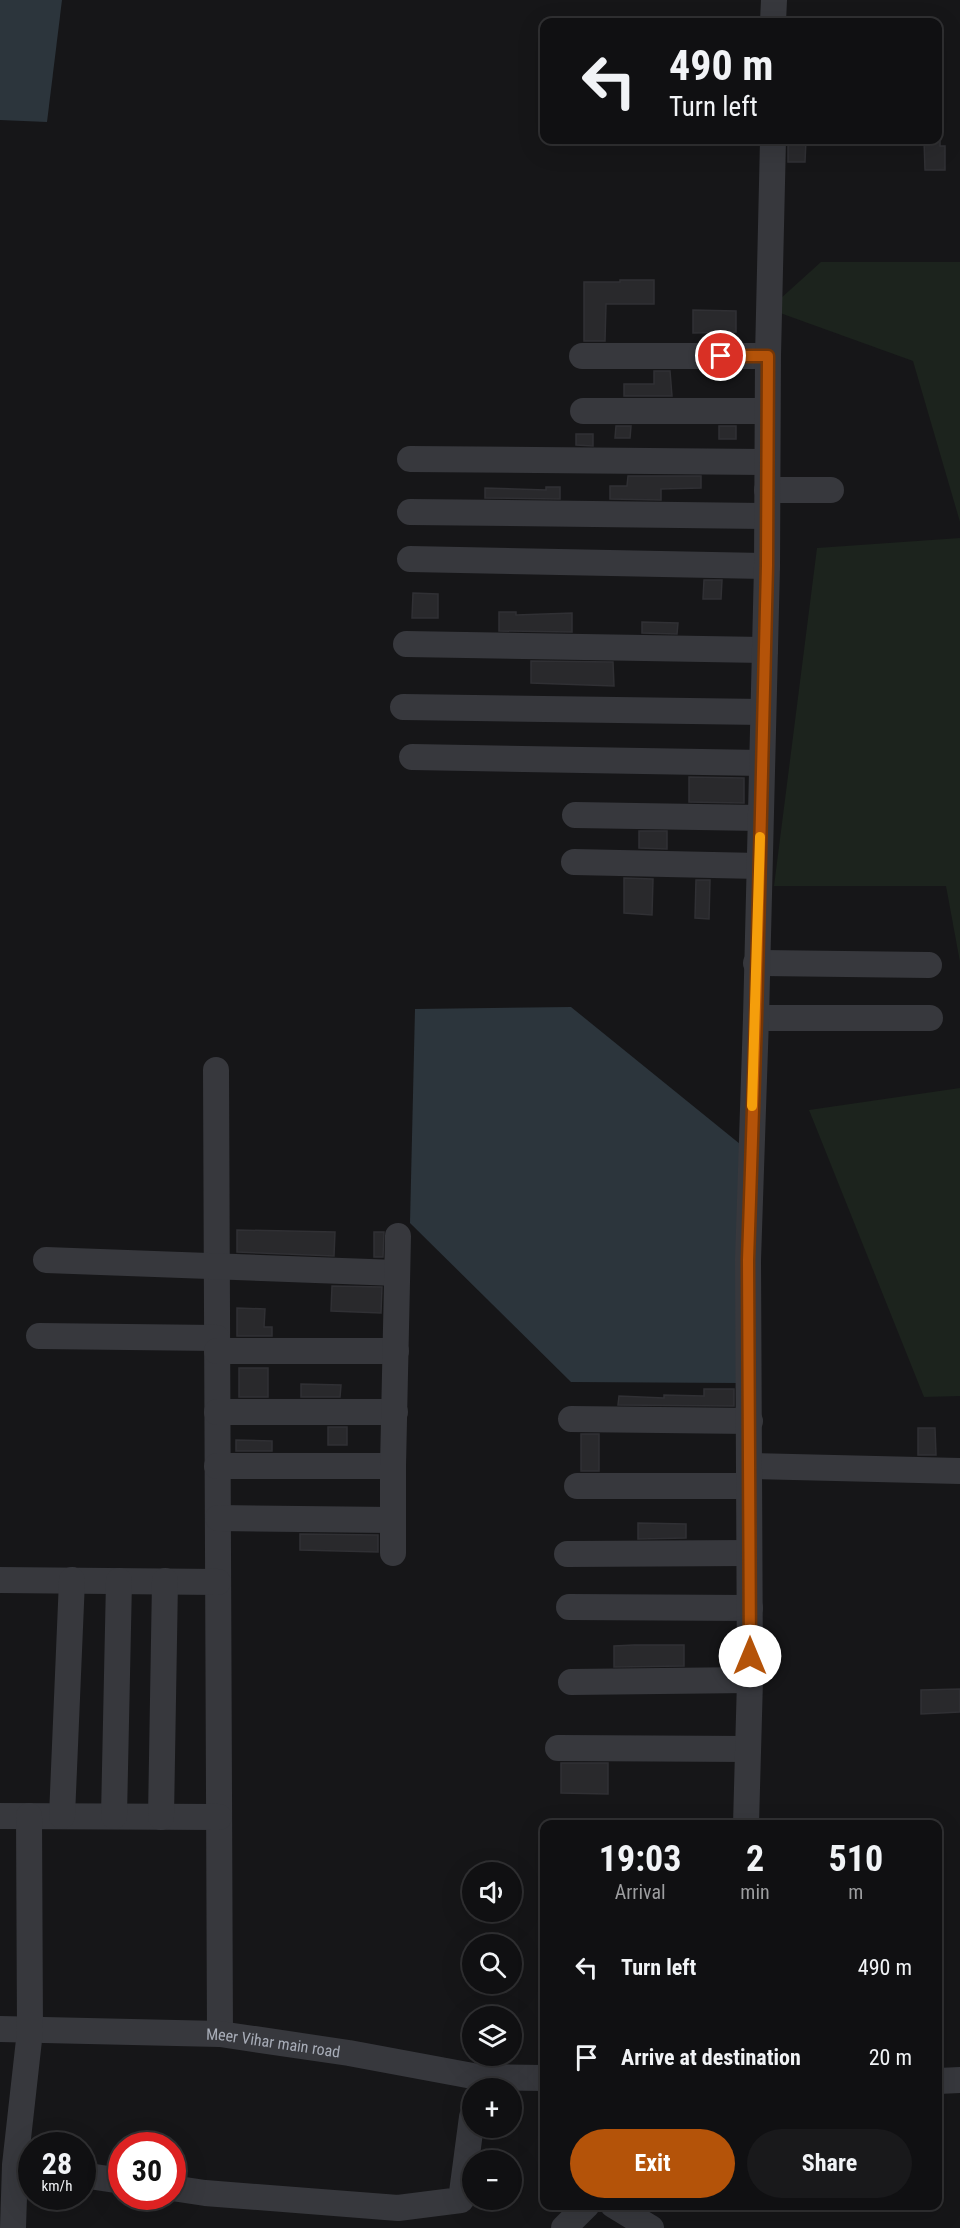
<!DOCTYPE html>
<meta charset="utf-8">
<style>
:root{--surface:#101012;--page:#19191b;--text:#f1f3f6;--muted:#9c9d9f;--line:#303032;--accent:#b45309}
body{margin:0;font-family:"Roboto Condensed",sans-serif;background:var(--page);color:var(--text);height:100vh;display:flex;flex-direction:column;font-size:22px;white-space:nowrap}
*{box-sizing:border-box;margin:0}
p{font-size:20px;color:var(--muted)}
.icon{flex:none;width:33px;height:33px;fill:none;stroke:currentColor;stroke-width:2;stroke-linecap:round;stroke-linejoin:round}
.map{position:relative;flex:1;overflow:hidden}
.drawer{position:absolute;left:540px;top:1820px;width:402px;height:390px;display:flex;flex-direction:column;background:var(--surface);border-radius:12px;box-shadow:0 6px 24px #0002,0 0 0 2px var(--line)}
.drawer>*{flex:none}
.hud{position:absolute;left:540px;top:18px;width:402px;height:126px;border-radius:12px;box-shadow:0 6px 24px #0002,0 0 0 2px var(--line);background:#101012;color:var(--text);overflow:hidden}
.controls{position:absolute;left:462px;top:1862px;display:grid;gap:12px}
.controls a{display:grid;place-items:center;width:60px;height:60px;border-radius:50%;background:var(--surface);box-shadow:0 6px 24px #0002,0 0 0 2px var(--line);font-size:30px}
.speed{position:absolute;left:18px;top:2132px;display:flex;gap:12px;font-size:30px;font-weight:700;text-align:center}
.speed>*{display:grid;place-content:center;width:78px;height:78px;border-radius:50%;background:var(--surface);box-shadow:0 6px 24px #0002,0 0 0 2px var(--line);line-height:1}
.speed small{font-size:15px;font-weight:400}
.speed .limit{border:9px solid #d22;background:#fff;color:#111}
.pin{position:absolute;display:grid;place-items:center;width:51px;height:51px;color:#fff;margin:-26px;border:3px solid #fff;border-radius:50%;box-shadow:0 2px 6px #0007}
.me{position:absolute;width:66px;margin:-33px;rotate:0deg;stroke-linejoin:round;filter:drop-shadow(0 0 4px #0008)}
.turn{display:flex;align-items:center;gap:21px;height:126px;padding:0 30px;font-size:27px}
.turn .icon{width:78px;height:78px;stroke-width:2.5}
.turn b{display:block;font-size:42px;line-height:51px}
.eta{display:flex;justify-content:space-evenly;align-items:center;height:102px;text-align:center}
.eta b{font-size:36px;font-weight:700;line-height:42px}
.cta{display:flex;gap:12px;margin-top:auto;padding:12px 30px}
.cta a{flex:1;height:69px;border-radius:36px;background:var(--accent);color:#fff;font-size:24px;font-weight:700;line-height:69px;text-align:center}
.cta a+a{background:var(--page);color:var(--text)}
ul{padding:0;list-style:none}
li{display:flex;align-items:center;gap:18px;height:90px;padding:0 30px}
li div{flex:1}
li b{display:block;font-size:22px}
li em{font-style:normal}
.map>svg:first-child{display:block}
.green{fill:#1c231d}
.water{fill:#2c353c}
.building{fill:#29292c;stroke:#303034;stroke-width:1.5}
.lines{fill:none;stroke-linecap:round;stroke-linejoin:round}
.minor{stroke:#37383d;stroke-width:26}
.route-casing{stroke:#753606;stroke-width:15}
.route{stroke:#b45309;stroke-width:10}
.slow{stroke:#f59e0b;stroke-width:10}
.labels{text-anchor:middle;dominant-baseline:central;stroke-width:6;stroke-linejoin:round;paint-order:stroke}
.street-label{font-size:16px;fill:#a8adb8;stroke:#111113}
</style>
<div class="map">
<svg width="960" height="2228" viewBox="0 0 960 2228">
<rect width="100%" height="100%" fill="#161618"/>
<g class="green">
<polygon points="821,262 960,262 960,522 913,361 769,309"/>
<polygon points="960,538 960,962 946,886 774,886 817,548"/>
<polygon points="960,1088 960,1396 924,1397 809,1110"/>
</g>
<g class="water">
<polygon points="0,0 62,0 47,122 0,120"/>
<polygon points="571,1007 740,1144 738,1383 571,1382 410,1223 415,1009"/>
</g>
<g class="building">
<polygon points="788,140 806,140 805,162 788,162"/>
<polygon points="924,140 940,140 940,146 945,146 945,170 925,170"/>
<polygon points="620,280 654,280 654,304 606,304 605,341 584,341 584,282 620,282"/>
<polygon points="693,310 736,311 736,332 693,333"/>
<polygon points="654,371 670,371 672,396 624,396 624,384 654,384"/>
<polygon points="616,426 631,426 630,438 615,438"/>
<rect x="719" y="426" width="17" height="13"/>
<polygon points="576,434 593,434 593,446 576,445"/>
<polygon points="628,476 701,476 701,488 661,489 661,500 610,499 610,486 627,486"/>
<polygon points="546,487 560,487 560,499 485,498 485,488 546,490"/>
<polygon points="704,580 722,580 721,599 703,599"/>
<polygon points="413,593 438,594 438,618 412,618"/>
<polygon points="499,612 516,612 516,615 572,613 572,632 499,631"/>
<polygon points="642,622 678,623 677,634 642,633"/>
<polygon points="531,661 613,662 614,686 531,683"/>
<polygon points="689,777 744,778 744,803 689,802"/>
<polygon points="639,831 667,831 667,849 639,848"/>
<polygon points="624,878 653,879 652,915 624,913"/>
<polygon points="696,880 710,880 709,919 695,918"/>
<polygon points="237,1230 335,1232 334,1256 237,1252"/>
<polygon points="374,1232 384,1232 383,1257 374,1257"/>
<polygon points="332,1286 382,1287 381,1313 331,1311"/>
<polygon points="237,1308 265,1309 264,1327 272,1327 272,1336 237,1336"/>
<rect x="239" y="1368" width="29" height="29"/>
<polygon points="301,1384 341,1385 340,1397 301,1397"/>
<polygon points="704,1389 734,1389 734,1406 618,1405 619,1396 664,1398 664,1395 704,1396"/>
<rect x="328" y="1427" width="19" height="18"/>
<polygon points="918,1428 935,1428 936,1455 918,1455"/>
<rect x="581" y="1434" width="18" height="37"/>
<polygon points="236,1440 272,1441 272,1451 236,1451"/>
<polygon points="638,1523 686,1524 686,1538 638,1539"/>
<polygon points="300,1534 378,1535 378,1552 300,1550"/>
<polygon points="634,1645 684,1645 684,1666 614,1667 614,1646"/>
<polygon points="960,1689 960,1712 921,1714 921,1690"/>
<polygon points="561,1763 608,1763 608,1794 561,1793"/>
</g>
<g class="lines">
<g class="minor">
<polyline points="773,22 774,0"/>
<polyline points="582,356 768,356"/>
<polyline points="583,411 767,411"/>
<polyline points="410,459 767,462"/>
<polyline points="767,490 831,490"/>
<polyline points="410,512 766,516"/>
<polyline points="410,559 767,566"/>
<polyline points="406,644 765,650"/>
<polyline points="403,707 763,712"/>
<polyline points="412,757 762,763"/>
<polyline points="575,815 760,818"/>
<polyline points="574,862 759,866"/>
<polyline points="756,963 929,965"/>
<polyline points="756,1018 930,1018"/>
<polyline points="216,1070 220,2034"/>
<polyline points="46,1260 397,1273"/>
<polyline points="39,1336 217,1338"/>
<polyline points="217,1351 396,1351"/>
<polyline points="217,1412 395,1412"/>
<polyline points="571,1419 750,1421"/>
<polyline points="217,1466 393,1466"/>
<polyline points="750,1466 960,1471"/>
<polyline points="577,1486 748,1486"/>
<polyline points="218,1518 392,1520"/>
<polyline points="393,1553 393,1466 398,1236"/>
<polyline points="567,1554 749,1553"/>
<polyline points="0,1580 218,1582"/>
<polyline points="569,1607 750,1608"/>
<polyline points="571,1682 750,1680"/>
<polyline points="558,1748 748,1749"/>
<polyline points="0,1816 219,1817"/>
<polyline points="62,1816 72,1580"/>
<polyline points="114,1816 119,1581"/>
<polyline points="161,1817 165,1581"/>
<polyline points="746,1824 750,1680 748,1260 756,1018 767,566 768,356 773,140"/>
<path id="s1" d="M0,2029L220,2034L349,2053L478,2077L544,2078"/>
<polyline points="938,2081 960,2080"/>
<polyline points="82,2175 122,2181"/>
<polyline points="172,2188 205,2193 398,2208 461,2200 472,2117"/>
<polyline points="613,2205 651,2228"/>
<polyline points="13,2228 15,2165 30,2031 29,1816"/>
<polyline points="564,2228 587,2205"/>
</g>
</g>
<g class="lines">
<defs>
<polyline id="route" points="721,356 768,356 767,566 756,1018 748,1260 750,1656"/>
</defs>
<use href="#route" class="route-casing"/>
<use href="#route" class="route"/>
<polyline class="slow" points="752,1106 760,837"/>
</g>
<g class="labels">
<g class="street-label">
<text stroke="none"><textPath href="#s1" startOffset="274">Meer Vihar main road</textPath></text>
</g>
</g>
</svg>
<div class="controls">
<a><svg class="icon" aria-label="sound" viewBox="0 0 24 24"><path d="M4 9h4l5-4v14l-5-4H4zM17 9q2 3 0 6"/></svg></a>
<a><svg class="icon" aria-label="search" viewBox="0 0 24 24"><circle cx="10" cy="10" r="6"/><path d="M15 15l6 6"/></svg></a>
<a><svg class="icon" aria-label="layers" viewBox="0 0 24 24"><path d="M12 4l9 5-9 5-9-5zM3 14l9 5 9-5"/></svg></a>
<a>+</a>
<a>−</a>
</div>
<div class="speed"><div>28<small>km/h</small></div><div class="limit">30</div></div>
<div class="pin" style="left:721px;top:356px;background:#d93025"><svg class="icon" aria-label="arrive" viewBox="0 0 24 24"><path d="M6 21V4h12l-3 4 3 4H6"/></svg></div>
<svg class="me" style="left:750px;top:1656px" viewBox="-20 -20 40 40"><circle r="19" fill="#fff"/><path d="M0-13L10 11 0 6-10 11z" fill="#b45309"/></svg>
<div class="hud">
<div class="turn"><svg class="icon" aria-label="left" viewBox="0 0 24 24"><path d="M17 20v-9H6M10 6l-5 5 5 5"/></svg><div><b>490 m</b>Turn left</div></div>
</div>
<section class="drawer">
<div class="eta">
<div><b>19:03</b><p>Arrival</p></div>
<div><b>2</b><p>min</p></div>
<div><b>510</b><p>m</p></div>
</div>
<ul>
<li><svg class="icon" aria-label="left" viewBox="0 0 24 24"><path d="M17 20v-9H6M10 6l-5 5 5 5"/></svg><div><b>Turn left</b></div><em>490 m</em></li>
<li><svg class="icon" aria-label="arrive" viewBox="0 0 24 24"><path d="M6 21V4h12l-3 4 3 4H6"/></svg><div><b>Arrive at destination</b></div><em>20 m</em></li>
</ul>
<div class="cta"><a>Exit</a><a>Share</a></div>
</section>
</div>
